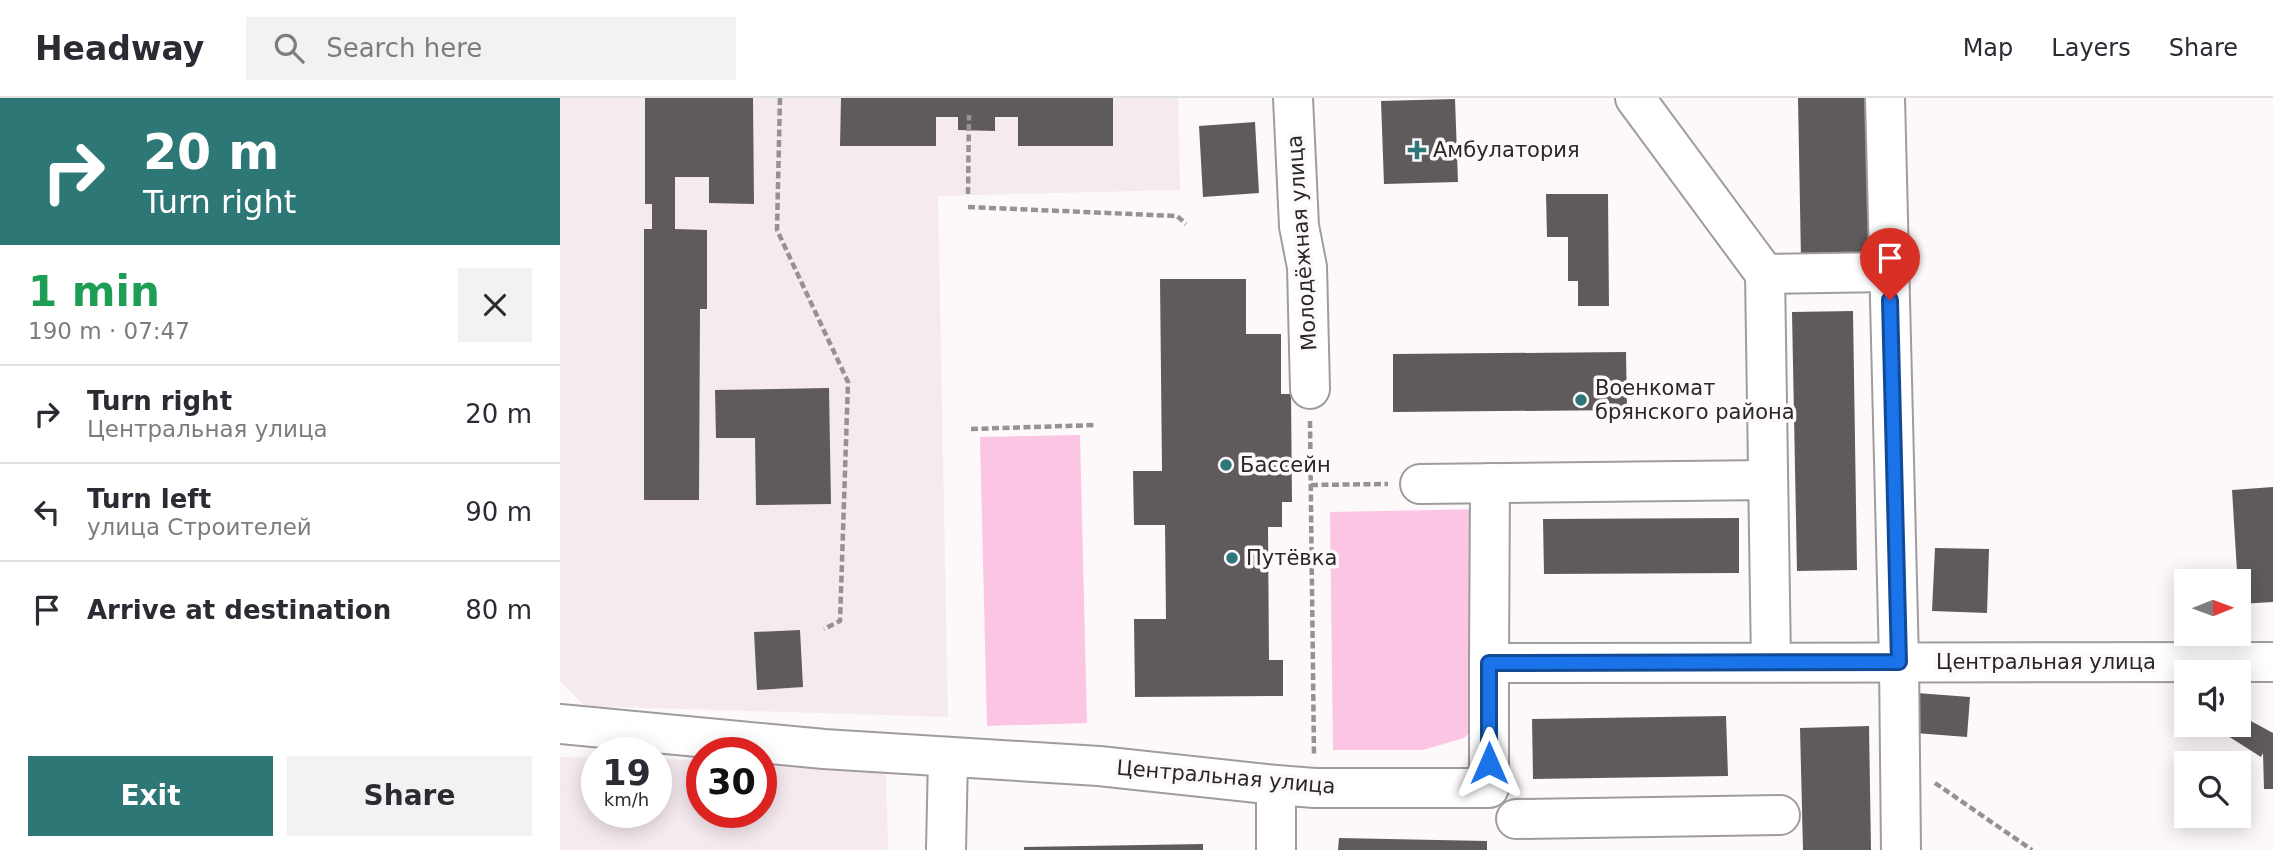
<!DOCTYPE html>
<meta charset="utf-8">
<style>
:root{--surface:#fff;--page:#f2f2f3;--text:#2b2b33;--muted:#7c7c81;--line:#e1e1e2;--accent:#2e7777}
body{margin:0;font-family:"DejaVu Sans",sans-serif;background:var(--page);color:var(--text);height:100vh;display:flex;flex-direction:column;font-size:26px;white-space:nowrap}
*{box-sizing:border-box;margin:0}
p{font-size:23px;color:var(--muted)}
.icon{flex:none;width:38px;height:38px;fill:none;stroke:currentColor;stroke-width:2;stroke-linecap:round;stroke-linejoin:round}
.map{position:relative;flex:1;overflow:hidden}
.drawer{display:flex;flex-direction:column;background:var(--surface);width:560px}
.drawer>*{flex:none}
.top-card{background:#2e7777;color:#fff;overflow:hidden}
.needle{width:46px;rotate:89deg}
.controls{position:absolute;left:1614px;top:471px;display:grid;gap:14px}
.controls a{display:grid;place-items:center;width:77px;height:77px;border-radius:0px;background:var(--surface);box-shadow:0 4px 18px #0003;font-size:35px}
.speed{position:absolute;left:21px;top:639px;display:flex;gap:14px;font-size:35px;font-weight:700;text-align:center}
.speed>*{display:grid;place-content:center;width:91px;height:91px;border-radius:50%;background:var(--surface);box-shadow:0 4px 18px #0003;line-height:1}
.speed small{font-size:18px;font-weight:400}
.speed .limit{border:10px solid #d22;background:#fff;color:#111}
.pin{position:absolute;display:grid;place-items:center;width:60px;height:60px;color:#fff;margin:-72px -30px;border-radius:50% 50% 50% 0;rotate:-45deg;box-shadow:0 0 7px #0007}
.pin .icon{rotate:45deg}
.me{position:absolute;width:77px;margin:-38px;rotate:0deg;stroke-linejoin:round;filter:drop-shadow(0 0 5px #0008)}
.turn{display:flex;align-items:center;gap:24px;height:147px;padding:0 28px;font-size:32px}
.turn .icon{width:91px;height:91px;stroke-width:2.5}
.turn b{display:block;font-size:49px;line-height:60px}
.round{display:grid;place-items:center;flex:none;width:74px;height:74px;border-radius:0px;background:var(--page)}
.overview{display:flex;align-items:center;justify-content:space-between;height:119px;padding:0 28px}
h1{font-size:42px;font-weight:700;line-height:52px;color:#1e9e55}
.cta{display:flex;gap:14px;margin-top:auto;padding:14px 28px}
.cta a{flex:1;height:80px;border-radius:0px;background:var(--accent);color:#fff;font-size:28px;font-weight:700;line-height:80px;text-align:center}
.cta a+a{background:var(--page);color:var(--text)}
ul{padding:0;list-style:none}
li{display:flex;align-items:center;gap:21px;height:98px;padding:0 28px;border-top:2px solid var(--line)}
li div{flex:1}
li b{display:block;font-size:26px}
li em{font-style:normal}
header{display:flex;align-items:center;gap:42px;box-sizing:border-box;height:98px;padding:0 35px;background:var(--surface);border-bottom:2px solid var(--line)}
header strong{font-size:33px}
nav{display:flex;gap:38px;margin-inline-start:auto;font-size:24px}
.search{width:490px;height:63px;background:var(--page);display:flex;align-items:center;gap:18px;box-sizing:border-box;padding:0 24px;border-radius:0px;color:var(--muted);font-size:26px}
main{display:flex;flex:1;min-height:0}
.map>svg:first-child{display:block}
.built{fill:#f5eaf0}
.green{fill:#fcc5e3}
.building{fill:#5f5b5d}
.lines{fill:none;stroke-linecap:round;stroke-linejoin:round}
.minor-casing{stroke:#a09c9e;stroke-width:42}
.path{stroke:#949293;stroke-width:4.5;stroke-dasharray:7 3.5;stroke-linecap:butt}
.minor{stroke:#fff;stroke-width:38}
.route-casing{stroke:#114b97;stroke-width:18}
.route{stroke:#1a73e8;stroke-width:12}
.poi-dot{fill:#2e7777;stroke:#fdf9fb;stroke-width:2.5}
.labels{text-anchor:middle;dominant-baseline:central;stroke-width:7;stroke-linejoin:round;paint-order:stroke}
.poi-label{font-size:21px;fill:#292829;stroke:#fdf9fb;text-anchor:start}
.street-label{font-size:21px;fill:#292829;stroke:#fdf9fb}
</style>
<header>
<strong>Headway</strong>
<div class="search"><svg class="icon" aria-label="search" viewBox="0 0 24 24"><circle cx="10" cy="10" r="6"/><path d="M15 15l6 6"/></svg>Search here</div>
<nav><a>Map</a><a>Layers</a><a>Share</a></nav>
</header>
<main>
<section class="drawer">
<div class="top-card">
<div class="turn"><svg class="icon" aria-label="right" viewBox="0 0 24 24"><path d="M7 20v-9h11M14 6l5 5-5 5"/></svg><div><b>20 m</b>Turn right</div></div>
</div>
<div class="overview"><div><h1>1 min</h1><p>190 m · 07:47</p></div><a class="round"><svg class="icon" aria-label="close" viewBox="0 0 24 24"><path d="M6 6l12 12M18 6L6 18"/></svg></a></div>
<ul>
<li><svg class="icon" aria-label="right" viewBox="0 0 24 24"><path d="M7 20v-9h11M14 6l5 5-5 5"/></svg><div><b>Turn right</b><p>Центральная улица</p></div><em>20 m</em></li>
<li><svg class="icon" aria-label="left" viewBox="0 0 24 24"><path d="M17 20v-9H6M10 6l-5 5 5 5"/></svg><div><b>Turn left</b><p>улица Строителей</p></div><em>90 m</em></li>
<li><svg class="icon" aria-label="arrive" viewBox="0 0 24 24"><path d="M6 21V4h12l-3 4 3 4H6"/></svg><div><b>Arrive at destination</b></div><em>80 m</em></li>
</ul>
<div class="cta"><a>Exit</a><a>Share</a></div>
</section>
<div class="map">
<svg width="1713" height="752" viewBox="0 0 1713 752">
<rect width="100%" height="100%" fill="#fdf9fb"/>
<g class="built">
<polygon points="0,0 618,0 620,92 378,98 388,619 25,608 0,583"/>
<polygon points="0,659 37,660 37,714 96,714 96,661 142,662 142,714 201,714 201,664 326,667 328,752 0,752"/>
</g>
<g class="green">
<polygon points="520,337 527,625 427,628 420,339"/>
<polygon points="924,411 925,619 904,640 863,652 773,652 770,414"/>
</g>
<g class="building">
<polygon points="85,0 193,0 194,106 149,105 149,79 115,79 115,131 147,132 147,211 140,211 139,402 84,402 84,131 92,131 92,106 85,106"/>
<polygon points="281,0 553,0 553,48 458,48 458,19 435,19 435,33 398,32 398,19 376,19 376,48 280,48"/>
<polygon points="1238,0 1313,0 1315,161 1241,162"/>
<polygon points="895,1 898,84 824,86 821,3"/>
<polygon points="695,24 699,95 643,99 639,28"/>
<polygon points="986,96 1048,96 1049,208 1018,208 1018,183 1008,183 1008,139 987,139"/>
<polygon points="600,181 686,181 686,236 721,236 721,296 731,296 732,404 722,404 722,429 708,429 709,562 723,562 723,598 575,599 574,521 606,521 605,427 574,427 573,373 602,373"/>
<polygon points="1293,213 1297,472 1237,473 1232,214"/>
<polygon points="1066,254 1067,312 833,314 833,256"/>
<polygon points="269,290 271,406 196,407 195,340 156,340 155,292"/>
<polygon points="1713,389 1713,504 1679,506 1672,392"/>
<polygon points="1179,420 1179,475 984,476 983,421"/>
<polygon points="1375,450 1429,451 1427,515 1372,513"/>
<polygon points="240,532 243,589 197,592 194,534"/>
<polygon points="1678,592 1690,592 1689,622 1713,635 1713,691 1704,691 1703,655 1701,659 1668,638 1668,626 1678,626"/>
<polygon points="1357,595 1410,599 1407,639 1355,635"/>
<polygon points="1166,618 1168,678 973,681 972,621"/>
<polygon points="1309,628 1311,752 1243,752 1240,630"/>
<polygon points="779,740 927,743 927,752 778,752"/>
<polygon points="643,746 643,752 464,752 464,749"/>
</g>
<g class="lines">
<defs>
<g id="minor">
<polyline points="733,0 739,128 747,169 750,291"/>
<polyline points="1075,0 1205,176 1329,174"/>
<polyline points="1325,0 1339,564 1341,752"/>
<polyline points="1205,176 1211,564"/>
<polyline points="860,386 1208,382"/>
<polyline points="929,565 930,385"/>
<polyline points="0,626 264,651 539,668 716,687 755,690 929,690 929,565 1713,564"/>
<polyline points="956,721 1220,717"/>
<polyline points="386,752 388,659"/>
<polyline points="716,752 716,687"/>
</g>
</defs>
<use href="#minor" class="minor-casing"/>
<g class="path">
<polyline points="220,0 217,132 288,284 280,523 264,531"/>
<polyline points="408,96 409,17"/>
<polyline points="408,109 617,118 626,126"/>
<polyline points="750,323 754,657"/>
<polyline points="411,331 536,327"/>
<polyline points="751,387 828,386"/>
<polyline points="1375,685 1472,752"/>
</g>
<use href="#minor" class="minor"/>
</g>
<g class="lines">
<defs>
<polyline id="route" points="929,665 929,565 1339,564 1330,202"/>
</defs>
<use href="#route" class="route-casing"/>
<use href="#route" class="route"/>
</g>
<g class="poi-dot">
<path d="M853.5 41.5h7v7h7v7h-7v7h-7v-7h-7v-7h7z"/>
<circle cx="1021" cy="302" r="7"/>
<circle cx="666" cy="367" r="7"/>
<circle cx="672" cy="460" r="7"/>
</g>
<g class="labels">
<g class="poi-label">
<text x="873" y="52">Амбулатория</text>
<text x="1035" y="290">Военкомат<tspan x="1035" dy="24">брянского района</tspan></text>
<text x="680" y="367">Бассейн</text>
<text x="686" y="460">Путёвка</text>
</g>
<g class="street-label">
<text transform="translate(742 145) rotate(-94)">Молодёжная улица</text>
<text x="1486" y="564">Центральная улица</text>
<text transform="translate(666 679) rotate(5)">Центральная улица</text>
</g>
</g>
</svg>
<div class="controls">
<a><svg class="needle" viewBox="-14 -14 28 28"><path d="M0-13l5 13h-10z" fill="#e53935"/><path d="M0 13l5-13h-10z" fill="#7c7c81"/></svg></a>
<a><svg class="icon" aria-label="sound" viewBox="0 0 24 24"><path d="M4 9h4l5-4v14l-5-4H4zM17 9q2 3 0 6"/></svg></a>
<a><svg class="icon" aria-label="search" viewBox="0 0 24 24"><circle cx="10" cy="10" r="6"/><path d="M15 15l6 6"/></svg></a>
</div>
<div class="speed"><div>19<small>km/h</small></div><div class="limit">30</div></div>
<div class="pin" style="left:1330px;top:202px;background:#d93025"><svg class="icon" aria-label="arrive" viewBox="0 0 24 24"><path d="M6 21V4h12l-3 4 3 4H6"/></svg></div>
<svg class="me" style="left:929px;top:665px" viewBox="-20 -20 40 40"><path d="M0-17L14 15 0 8-14 15z" fill="#1a73e8" stroke="#fff" stroke-width="4"/></svg>
</div>
</main>
